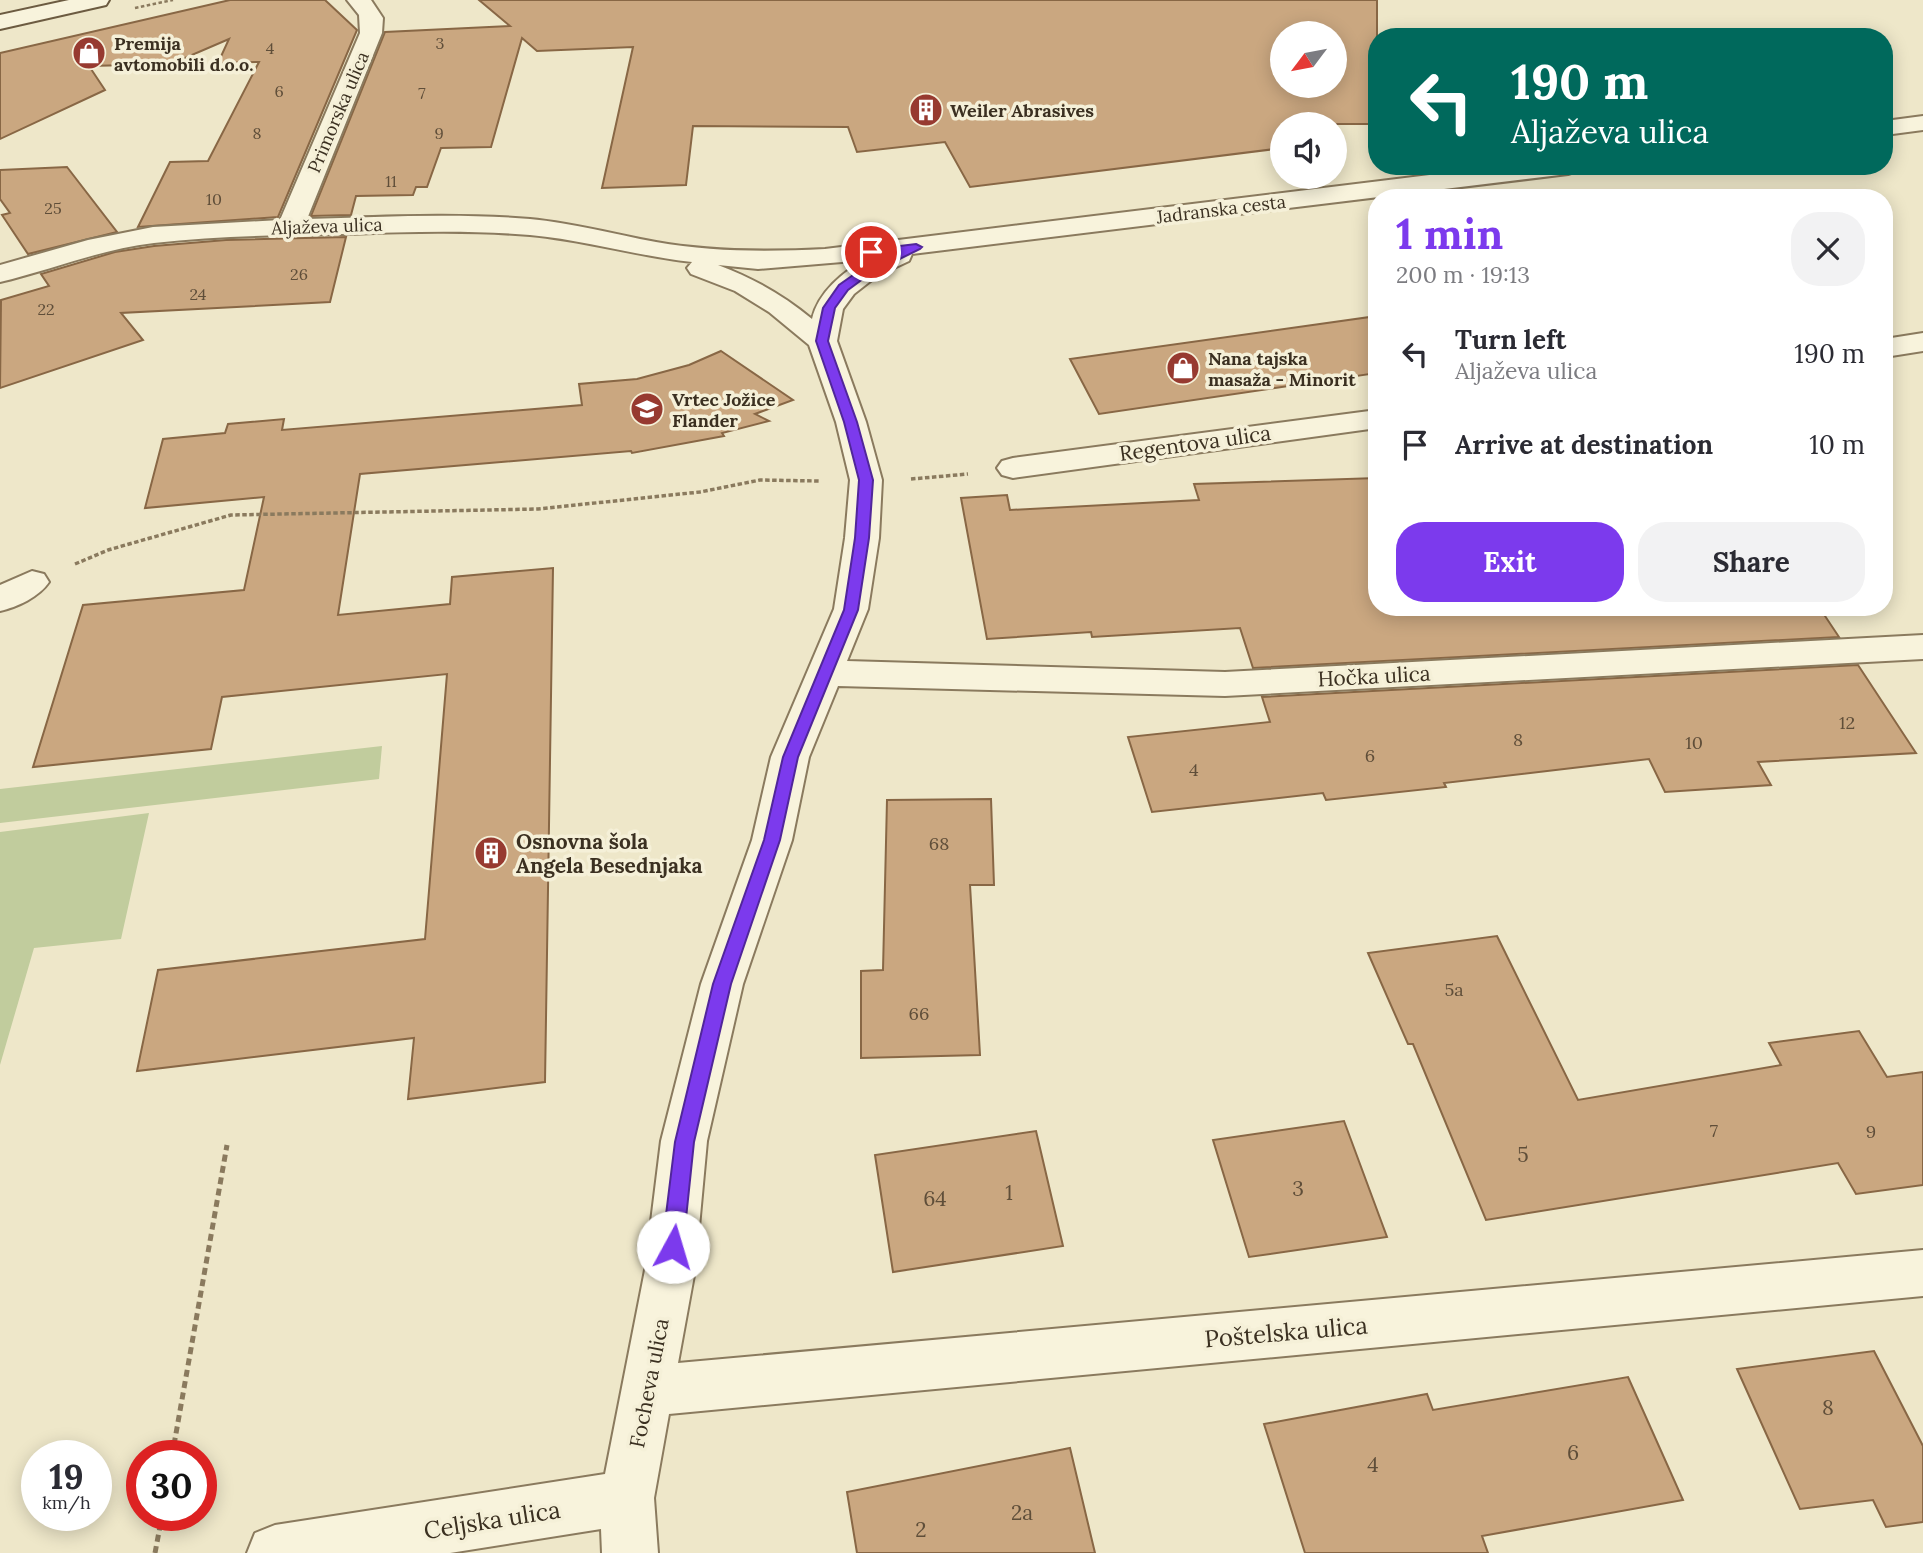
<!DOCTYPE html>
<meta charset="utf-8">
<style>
:root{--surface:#fff;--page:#f2f2f3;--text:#2b2b33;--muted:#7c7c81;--accent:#7c3aed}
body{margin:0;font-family:Lora,serif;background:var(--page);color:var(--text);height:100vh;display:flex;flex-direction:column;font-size:26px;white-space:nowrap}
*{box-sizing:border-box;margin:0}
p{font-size:23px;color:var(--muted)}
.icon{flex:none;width:38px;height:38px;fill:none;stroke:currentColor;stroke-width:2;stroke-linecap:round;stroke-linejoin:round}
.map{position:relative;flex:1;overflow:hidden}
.details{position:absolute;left:1368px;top:189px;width:525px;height:427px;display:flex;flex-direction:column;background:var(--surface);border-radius:28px;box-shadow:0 4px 18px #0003}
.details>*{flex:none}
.hud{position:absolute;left:1368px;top:28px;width:525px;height:147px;border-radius:28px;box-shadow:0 4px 18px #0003;background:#00695c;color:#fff;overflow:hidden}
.needle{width:46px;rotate:238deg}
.fabs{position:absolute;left:1270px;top:21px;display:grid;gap:14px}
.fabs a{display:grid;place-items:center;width:77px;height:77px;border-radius:50%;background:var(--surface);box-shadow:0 4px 18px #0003;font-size:35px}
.speed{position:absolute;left:21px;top:1440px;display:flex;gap:14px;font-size:35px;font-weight:700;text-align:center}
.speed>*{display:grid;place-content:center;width:91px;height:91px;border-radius:50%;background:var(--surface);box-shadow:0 4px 18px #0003;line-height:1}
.speed small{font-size:18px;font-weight:400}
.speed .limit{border:10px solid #d22;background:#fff;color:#111}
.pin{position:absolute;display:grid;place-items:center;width:60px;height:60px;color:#fff;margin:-30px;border:4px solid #fff;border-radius:50%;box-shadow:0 2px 7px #0007}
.me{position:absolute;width:77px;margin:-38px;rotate:6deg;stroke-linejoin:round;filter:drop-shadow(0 0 5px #0008)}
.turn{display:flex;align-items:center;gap:24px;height:147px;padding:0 28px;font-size:32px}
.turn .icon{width:91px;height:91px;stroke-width:2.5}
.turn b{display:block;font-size:49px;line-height:60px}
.round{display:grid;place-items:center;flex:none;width:74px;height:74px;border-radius:28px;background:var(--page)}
.overview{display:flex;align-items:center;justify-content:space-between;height:119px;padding:0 28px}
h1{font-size:42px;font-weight:700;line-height:52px;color:var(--accent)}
.button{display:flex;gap:14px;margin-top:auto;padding:14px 28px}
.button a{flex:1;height:80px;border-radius:28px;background:var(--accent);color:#fff;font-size:28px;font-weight:700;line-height:80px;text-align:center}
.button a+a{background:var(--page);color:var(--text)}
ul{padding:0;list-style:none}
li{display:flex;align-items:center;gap:21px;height:91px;padding:0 28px}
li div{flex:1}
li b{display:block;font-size:26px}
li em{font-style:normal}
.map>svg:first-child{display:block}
.green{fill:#c1cc9d}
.building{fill:#caa780;stroke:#886745;stroke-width:2;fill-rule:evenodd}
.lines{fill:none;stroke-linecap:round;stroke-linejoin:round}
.minor-casing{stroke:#8a7a5e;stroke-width:4}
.secondary-casing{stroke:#6c5b41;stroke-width:4}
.path-far2{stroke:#8a7a5e;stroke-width:2.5;stroke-dasharray:3.5 2.5;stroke-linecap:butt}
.path-far1{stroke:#8a7a5e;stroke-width:3.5;stroke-dasharray:4.5 2.5;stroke-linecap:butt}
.path{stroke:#8a7a5e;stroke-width:5;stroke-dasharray:7 4.5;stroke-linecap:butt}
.minor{fill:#f8f3dc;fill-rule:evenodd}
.secondary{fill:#f8f3dc;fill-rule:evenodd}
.route{fill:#7c3aed;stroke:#51269a;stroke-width:2}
.labels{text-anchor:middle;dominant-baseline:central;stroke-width:7;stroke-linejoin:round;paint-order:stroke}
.far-number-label{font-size:16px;fill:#5f4e39}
.far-poi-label{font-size:18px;font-weight:bold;fill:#3b3021;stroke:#f5f0d8;text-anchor:start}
.far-street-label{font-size:18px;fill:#3b3021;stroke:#f5f0d8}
.number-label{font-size:18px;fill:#5f4e39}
.street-label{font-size:21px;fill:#3b3021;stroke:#f5f0d8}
.poi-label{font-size:21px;font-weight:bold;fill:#3b3021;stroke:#f5f0d8;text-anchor:start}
.near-number-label{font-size:21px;fill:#5f4e39}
.near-street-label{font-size:24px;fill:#3b3021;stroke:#f5f0d8}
</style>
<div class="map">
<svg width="1923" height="1553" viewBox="0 0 1923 1553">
<rect width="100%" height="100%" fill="#eee7c9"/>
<g class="green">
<polygon points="382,746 379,779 0,823 0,789"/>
<polygon points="149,813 121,939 34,948 0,1065 0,832"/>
</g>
<g class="building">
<polygon points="230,0 325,0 357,30 278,217 138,227 170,162 208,161 259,62 218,63 229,39 171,64 89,66 105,90 0,139 0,53"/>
<path d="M479,0H1377V124H1283V148L970,187L945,142L857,152L848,127L693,126L686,185L602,188L633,47L537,51L522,38L491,147L441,148L427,187H416L413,195L356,196L351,215L311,216L385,32L510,26ZM1283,33H1335V86H1283Z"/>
<polygon points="67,167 117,232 28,254 2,215 10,213 0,199 0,170"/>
<polygon points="346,237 330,302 121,313 143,340 0,388 1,300 49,286 41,274 115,252 154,246 226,240"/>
<polygon points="1377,316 1377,373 1099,414 1070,359"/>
<polygon points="721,351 793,400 755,414 769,421 722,433 724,436 632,453 631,451 360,474 338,615 450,604 452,577 553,568 545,1082 408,1099 414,1038 137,1071 158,970 425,939 447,674 222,697 211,749 33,767 83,605 244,590 264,497 145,508 163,439 225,433 228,424 284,419 282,430 582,405 579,384 637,379 689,365"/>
<polygon points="1377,478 1377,607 1819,607 1839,637 1253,668 1240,628 1092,637 1091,632 987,639 961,498 1007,495 1010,510 1199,500 1194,484"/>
<polygon points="1858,665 1916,753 1758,762 1771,785 1665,792 1649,759 1444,783 1446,787 1326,800 1323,793 1152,812 1128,737 1270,722 1262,697"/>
<polygon points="991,799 994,885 970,885 980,1055 861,1058 861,971 883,970 887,800"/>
<polygon points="1497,936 1578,1100 1781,1065 1769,1043 1859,1031 1887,1077 1923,1072 1923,1185 1856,1194 1838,1163 1486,1220 1413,1044 1408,1044 1368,953"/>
<polygon points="1344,1121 1387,1237 1249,1257 1213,1140"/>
<polygon points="1036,1131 1063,1246 893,1272 875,1155"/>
<polygon points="1874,1351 1923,1446 1923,1522 1886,1527 1873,1500 1800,1509 1737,1369"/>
<polygon points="1628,1377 1683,1500 1482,1536 1488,1553 1305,1553 1264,1424 1427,1394 1433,1410"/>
<polygon points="1070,1448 1095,1553 857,1553 847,1492"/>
</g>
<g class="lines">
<defs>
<g id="minor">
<path d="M347,0H371L383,18L382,33L307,219C381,217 456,213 530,219C573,223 613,234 656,242C712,252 768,252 825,249L1503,166H1581L1577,171L1568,174L912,254L909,261L877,276L854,294L843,309L837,341L866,422L882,480L879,538L868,609L847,661L1225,672L1923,635V659L1225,696L838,686L809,757L792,840L743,984L707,1141L695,1270L678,1363L1923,1250V1296L669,1414L654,1498L658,1553H602L601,1529L450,1553H247L255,1533L275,1525L605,1474L645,1270L661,1141L701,984L752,840L771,757L834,609L845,538L850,480L836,422L809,345L769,312L735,291L691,274L687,268L692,262C637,256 585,240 530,235C468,230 407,232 345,234C282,235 217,236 154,243C101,249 51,270 0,282V265L88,240L153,227L280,220L360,33L359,15ZM866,260C843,271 818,293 812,319C783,295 753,278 718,265L758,269Z"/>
<polygon points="1923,116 1923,130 1885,135 1885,121"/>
<polygon points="1923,333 1923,351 1885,357 1885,339"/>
<polygon points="1377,410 1377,428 1013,478 1002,475 997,468 1002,461 1013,458"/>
<path d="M32,571L44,574L49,582C39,597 17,607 0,611V585Z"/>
</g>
<polygon id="secondary" points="69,0 109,0 106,5 0,29 0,15"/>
</defs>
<use href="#minor" class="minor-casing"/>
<use href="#secondary" class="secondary-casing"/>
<polyline class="path-far2" points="135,8 173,0"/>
<g class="path-far1">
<polyline points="911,479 968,474"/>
<polyline points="75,564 108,550 231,515 538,509 700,492 760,480 819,481"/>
</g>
<g class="path">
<polyline points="172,1456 227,1145"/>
<polyline points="155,1553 162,1516"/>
</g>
<use href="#minor" class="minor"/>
<use href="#secondary" class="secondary"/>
</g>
<polygon class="route" points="916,244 922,247 920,249 871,273 848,290 835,308 828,341 857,422 873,480 869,538 858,610 798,757 780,840 731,984 694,1142 683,1247 680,1254 673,1257 665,1254 662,1247 675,1142 713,984 764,840 783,757 844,610 855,538 859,480 844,422 816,341 823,308 839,285 863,268 895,253 871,255 865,252 867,250"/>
<defs>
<symbol id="shop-disc" viewBox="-11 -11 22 22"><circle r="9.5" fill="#973a30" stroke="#f5f0d8"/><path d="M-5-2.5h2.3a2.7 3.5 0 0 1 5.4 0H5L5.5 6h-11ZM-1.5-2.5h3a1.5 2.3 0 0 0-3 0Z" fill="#fff"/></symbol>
<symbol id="building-disc" viewBox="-11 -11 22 22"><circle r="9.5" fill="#973a30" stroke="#f5f0d8"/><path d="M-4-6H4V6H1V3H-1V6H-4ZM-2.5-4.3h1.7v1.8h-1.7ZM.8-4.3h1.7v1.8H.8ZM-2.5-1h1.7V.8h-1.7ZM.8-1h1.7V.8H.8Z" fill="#fff"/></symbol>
<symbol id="school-disc" viewBox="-11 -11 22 22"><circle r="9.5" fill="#973a30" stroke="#f5f0d8"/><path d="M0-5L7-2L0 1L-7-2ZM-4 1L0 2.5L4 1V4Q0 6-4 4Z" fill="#fff"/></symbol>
</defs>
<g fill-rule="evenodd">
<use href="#shop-disc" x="70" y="34" width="38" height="38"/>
<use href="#building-disc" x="907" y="91" width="38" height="38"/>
<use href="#shop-disc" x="1164" y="349" width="38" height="38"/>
<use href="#school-disc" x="628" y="390" width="38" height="38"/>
<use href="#building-disc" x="472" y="834" width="38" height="38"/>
</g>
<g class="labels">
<g class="far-number-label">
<text x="440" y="43">3</text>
<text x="270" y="48">4</text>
<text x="279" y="91">6</text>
<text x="422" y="93">7</text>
<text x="257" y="133">8</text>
<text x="439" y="133">9</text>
<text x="391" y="181">11</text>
<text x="214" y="199">10</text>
<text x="53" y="208">25</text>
<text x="299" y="274">26</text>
<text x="198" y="294">24</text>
<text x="46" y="309">22</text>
</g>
<g class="far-poi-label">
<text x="114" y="43">Premija<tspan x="114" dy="21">avtomobili d.o.o.</tspan></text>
<text x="950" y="110">Weiler Abrasives</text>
<text x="1208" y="358">Nana tajska<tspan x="1208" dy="21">masaža - Minorit</tspan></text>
<text x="672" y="399">Vrtec Jožice<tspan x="672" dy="21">Flander</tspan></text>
</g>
<g class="far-street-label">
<text transform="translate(338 112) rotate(-67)">Primorska ulica</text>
<text transform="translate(1221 209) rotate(-7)">Jadranska cesta</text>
<text transform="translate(327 226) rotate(-2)">Aljaževa ulica</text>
</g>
<g class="number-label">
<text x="1847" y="722">12</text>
<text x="1518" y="739">8</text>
<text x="1694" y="742">10</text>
<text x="1370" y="755">6</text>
<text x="1194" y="769">4</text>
<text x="939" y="843">68</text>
<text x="1454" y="989">5a</text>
<text x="919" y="1013">66</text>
<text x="1714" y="1130">7</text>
<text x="1871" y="1131">9</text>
</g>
<g class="street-label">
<text transform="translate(1195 443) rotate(-8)">Regentova ulica</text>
<text transform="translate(1374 676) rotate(-3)">Hočka ulica</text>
<text transform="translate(649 1383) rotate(-79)">Focheva ulica</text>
</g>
<g class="poi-label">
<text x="516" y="841">Osnovna šola<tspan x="516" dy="24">Angela Besednjaka</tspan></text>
</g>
<g class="near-number-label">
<text x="1523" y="1154">5</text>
<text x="1298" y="1188">3</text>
<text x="1009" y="1192">1</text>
<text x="935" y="1198">64</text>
<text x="1828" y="1407">8</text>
<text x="1573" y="1452">6</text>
<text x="1373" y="1464">4</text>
<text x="1022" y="1512">2a</text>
<text x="921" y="1529">2</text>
</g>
<g class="near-street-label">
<text transform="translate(1286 1332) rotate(-5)">Poštelska ulica</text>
<text transform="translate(492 1520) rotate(-9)">Celjska ulica</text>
</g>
</g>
</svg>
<div class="fabs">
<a><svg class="needle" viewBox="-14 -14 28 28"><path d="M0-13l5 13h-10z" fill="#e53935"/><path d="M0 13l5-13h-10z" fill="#7c7c81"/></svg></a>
<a><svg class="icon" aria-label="sound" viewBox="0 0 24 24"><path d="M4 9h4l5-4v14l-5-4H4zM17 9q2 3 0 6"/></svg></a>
</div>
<div class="speed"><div>19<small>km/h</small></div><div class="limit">30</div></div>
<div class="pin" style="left:871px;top:252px;background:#d93025"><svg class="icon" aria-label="arrive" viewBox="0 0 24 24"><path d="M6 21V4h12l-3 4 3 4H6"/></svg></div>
<svg class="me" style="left:673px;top:1247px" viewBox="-20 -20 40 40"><circle r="19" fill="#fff"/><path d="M0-13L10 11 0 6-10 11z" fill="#7c3aed"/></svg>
<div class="hud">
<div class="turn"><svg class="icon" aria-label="left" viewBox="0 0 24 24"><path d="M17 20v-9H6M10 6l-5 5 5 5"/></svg><div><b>190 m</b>Aljaževa ulica</div></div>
</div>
<section class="details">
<div class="overview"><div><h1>1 min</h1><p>200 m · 19:13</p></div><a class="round"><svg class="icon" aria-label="close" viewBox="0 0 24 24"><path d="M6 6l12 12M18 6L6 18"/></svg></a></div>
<ul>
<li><svg class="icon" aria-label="left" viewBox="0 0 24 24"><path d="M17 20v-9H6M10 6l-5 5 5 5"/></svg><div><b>Turn left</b><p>Aljaževa ulica</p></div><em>190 m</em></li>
<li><svg class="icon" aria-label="arrive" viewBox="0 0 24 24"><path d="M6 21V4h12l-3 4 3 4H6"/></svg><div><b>Arrive at destination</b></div><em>10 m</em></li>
</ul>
<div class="button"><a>Exit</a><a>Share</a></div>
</section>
</div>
